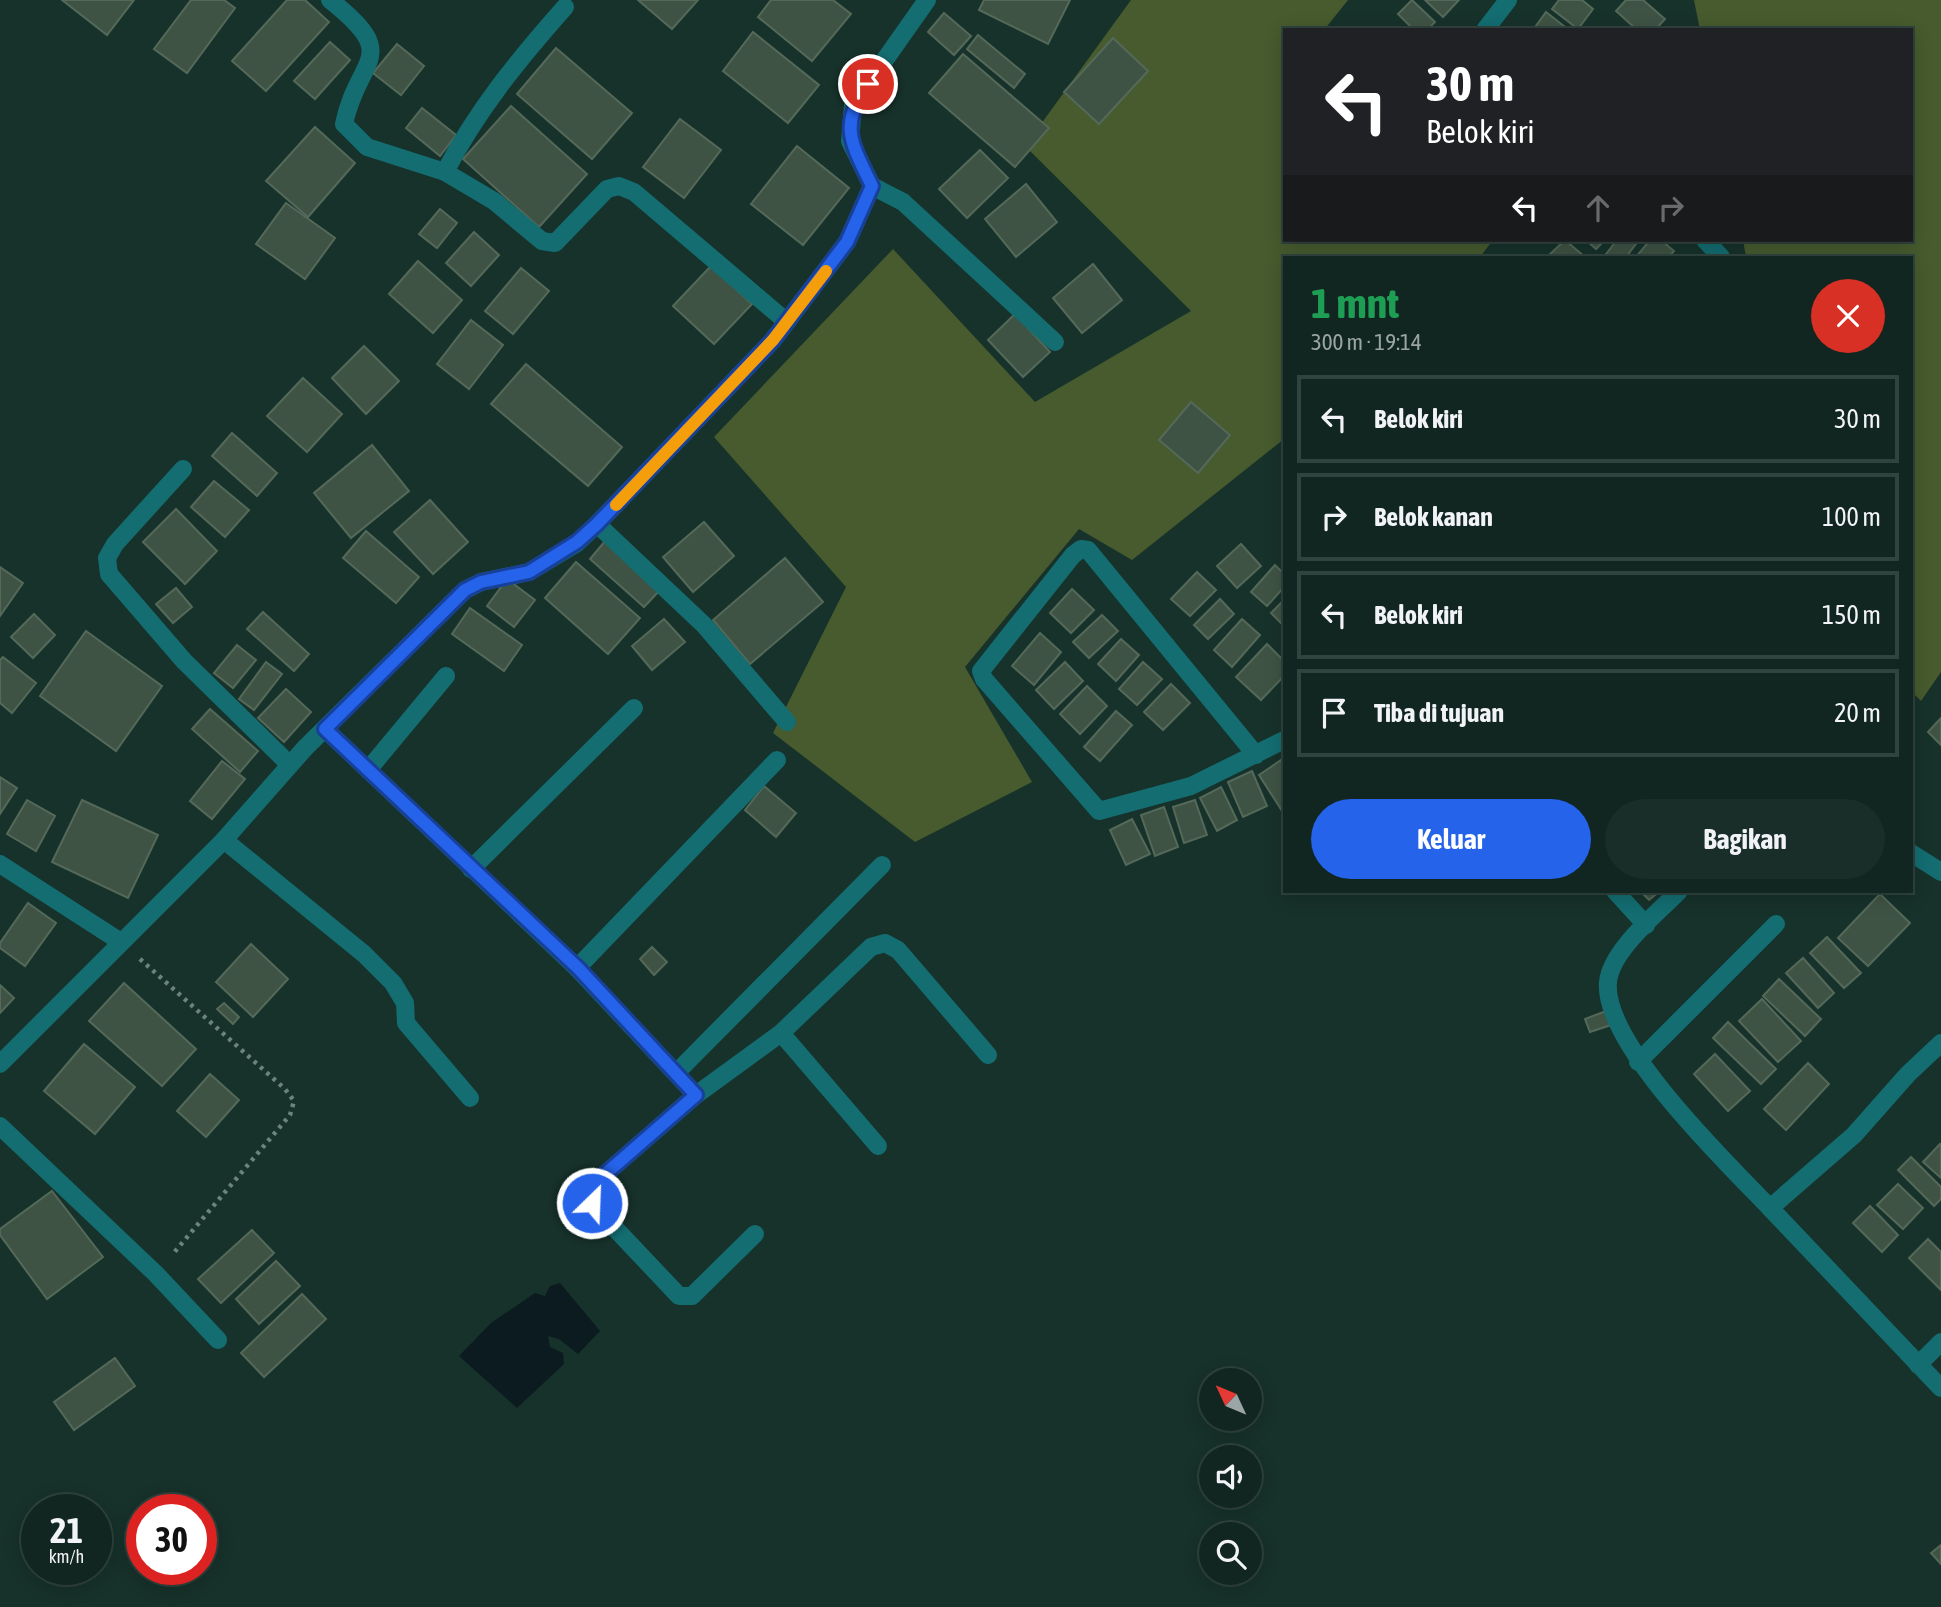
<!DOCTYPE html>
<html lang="id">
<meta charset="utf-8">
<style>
:root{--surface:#112620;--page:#1a2e29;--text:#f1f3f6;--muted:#9ca5a5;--line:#30433e;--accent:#2563eb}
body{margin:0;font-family:"Asap Condensed",sans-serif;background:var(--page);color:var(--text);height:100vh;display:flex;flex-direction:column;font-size:26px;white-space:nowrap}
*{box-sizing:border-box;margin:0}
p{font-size:23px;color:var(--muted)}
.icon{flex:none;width:38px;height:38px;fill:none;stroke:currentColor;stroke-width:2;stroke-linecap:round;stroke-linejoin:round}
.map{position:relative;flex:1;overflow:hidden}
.sheet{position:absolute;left:1283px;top:256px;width:630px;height:637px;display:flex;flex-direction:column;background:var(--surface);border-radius:0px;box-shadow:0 4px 18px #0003,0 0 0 2px var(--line)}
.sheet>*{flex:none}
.hud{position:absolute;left:1283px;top:28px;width:630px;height:214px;border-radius:0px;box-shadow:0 4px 18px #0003,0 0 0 2px var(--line);background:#202124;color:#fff;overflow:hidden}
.needle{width:46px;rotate:314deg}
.buttons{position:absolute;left:1199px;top:1368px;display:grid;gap:14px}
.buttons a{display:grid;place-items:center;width:63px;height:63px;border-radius:50%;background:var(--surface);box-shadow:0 4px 18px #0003,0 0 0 2px var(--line);font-size:35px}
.speed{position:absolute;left:21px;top:1494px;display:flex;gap:14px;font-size:35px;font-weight:700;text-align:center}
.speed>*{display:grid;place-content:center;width:91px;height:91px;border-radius:50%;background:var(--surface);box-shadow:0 4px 18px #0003,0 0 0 2px var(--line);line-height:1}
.speed small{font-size:18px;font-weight:400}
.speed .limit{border:10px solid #d22;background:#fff;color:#111}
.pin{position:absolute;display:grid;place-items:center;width:60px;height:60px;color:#fff;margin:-30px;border:4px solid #fff;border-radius:50%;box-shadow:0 2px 7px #0007}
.me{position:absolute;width:77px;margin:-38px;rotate:24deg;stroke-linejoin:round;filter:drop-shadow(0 0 5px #0008)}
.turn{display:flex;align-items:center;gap:24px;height:147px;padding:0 28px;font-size:32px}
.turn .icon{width:91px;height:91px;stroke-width:2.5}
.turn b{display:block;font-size:49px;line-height:60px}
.lanes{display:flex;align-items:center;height:66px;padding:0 28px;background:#0003;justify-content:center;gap:35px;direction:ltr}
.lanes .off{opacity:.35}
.round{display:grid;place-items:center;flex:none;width:74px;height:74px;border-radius:37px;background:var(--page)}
.overview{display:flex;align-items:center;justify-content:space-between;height:119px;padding:0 28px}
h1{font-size:42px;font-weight:700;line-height:52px;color:#1e9e55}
.cta{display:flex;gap:14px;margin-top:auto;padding:14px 28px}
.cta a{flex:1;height:80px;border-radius:42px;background:var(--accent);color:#fff;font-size:28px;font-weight:700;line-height:80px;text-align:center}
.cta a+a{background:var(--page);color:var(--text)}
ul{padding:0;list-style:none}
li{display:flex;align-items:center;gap:21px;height:88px;margin:0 14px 10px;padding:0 14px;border:4px solid var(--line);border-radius:0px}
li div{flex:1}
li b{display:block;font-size:26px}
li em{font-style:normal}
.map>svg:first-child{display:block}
.green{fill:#475b2e}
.water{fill:#0c1b20}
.building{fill:#3f5344;stroke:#546959;stroke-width:2}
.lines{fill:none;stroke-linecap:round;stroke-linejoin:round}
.path{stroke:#6d837d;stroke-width:4.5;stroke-dasharray:3.5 5;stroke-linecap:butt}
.minor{stroke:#136d71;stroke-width:18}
.route-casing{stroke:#184099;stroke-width:18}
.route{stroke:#2563eb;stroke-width:12}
.slow{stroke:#f59e0b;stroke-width:12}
</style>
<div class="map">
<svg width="1941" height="1607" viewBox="0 0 1941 1607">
<rect width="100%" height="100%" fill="#17322b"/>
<g class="green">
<polygon points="1131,0 1348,0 1324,30 1284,30 1284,240 1493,240 1480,257 1284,257 1284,439 1132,560 1079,529 965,667 1032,782 915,842 773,733 846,587 714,437 893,249 1035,402 1191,311 1025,146"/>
<polygon points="1694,0 1941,0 1941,672 1921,701 1911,691 1911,257 1746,257 1743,240 1911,240 1911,30 1700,30"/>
</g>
<polygon class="water" points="560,1283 600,1331 578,1354 559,1339 548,1336 550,1347 563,1353 564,1364 517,1408 459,1356 491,1323 535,1293 545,1296 550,1286"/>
<g class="building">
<polygon points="62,0 134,0 107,35"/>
<polygon points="191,0 224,0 235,8 187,73 154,49"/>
<polygon points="287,0 305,0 329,22 266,91 232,61"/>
<polygon points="638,0 698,0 672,29"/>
<polygon points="771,0 833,0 851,14 812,61 758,17"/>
<polygon points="984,0 1070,0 1048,44 979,10"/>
<polygon points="1412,0 1435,22 1427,30 1414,30 1398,14"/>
<polygon points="1425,0 1459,0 1443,17"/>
<polygon points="1559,0 1582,0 1593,9 1578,29 1552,9"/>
<polygon points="1626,0 1643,0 1665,19 1655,30 1637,30 1616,11"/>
<polygon points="1546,12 1569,30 1533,30"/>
<polygon points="944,13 971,36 954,55 928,32"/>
<polygon points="753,32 819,85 788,123 723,71"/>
<polygon points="978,35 1025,74 1014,88 967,49"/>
<polygon points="1113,38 1148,71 1099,124 1064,92"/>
<polygon points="330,42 350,60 315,99 294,81"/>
<polygon points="397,44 424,66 401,95 373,73"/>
<polygon points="556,48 632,113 592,159 517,94"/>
<polygon points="963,54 1049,128 1015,167 929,93"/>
<polygon points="511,106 587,174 539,227 463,159"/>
<polygon points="422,108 456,135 440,156 406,128"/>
<polygon points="680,119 721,150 684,198 643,167"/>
<polygon points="315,127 355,163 308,217 266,181"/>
<polygon points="797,146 849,188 803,245 751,204"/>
<polygon points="980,150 1008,178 967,218 939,189"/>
<polygon points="1026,184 1057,222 1016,257 985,219"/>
<polygon points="286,203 335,238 305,279 256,244"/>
<polygon points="440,209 457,223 437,248 419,234"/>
<polygon points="474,232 499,255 471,286 446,263"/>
<polygon points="1565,240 1585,257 1547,257"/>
<polygon points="1586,240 1605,240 1596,249"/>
<polygon points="1617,240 1639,240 1626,257 1610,257 1606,254"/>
<polygon points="1650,240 1661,240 1674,251 1669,257 1636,257"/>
<polygon points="418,261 462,300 433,333 389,294"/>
<polygon points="1093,264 1122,300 1082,333 1053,298"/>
<polygon points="711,266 752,304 714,344 673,306"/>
<polygon points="521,268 549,291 513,334 485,311"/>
<polygon points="1015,314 1050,352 1023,377 988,340"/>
<polygon points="471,320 503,345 469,389 437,364"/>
<polygon points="364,346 399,381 366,414 332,378"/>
<polygon points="526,364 622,447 588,486 491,404"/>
<polygon points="303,378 342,414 307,452 267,416"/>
<polygon points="1191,402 1230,435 1198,473 1159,440"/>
<polygon points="232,433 277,473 257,496 212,456"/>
<polygon points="372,445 409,491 351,538 314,493"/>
<polygon points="214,481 249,510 225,537 191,507"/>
<polygon points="430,500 468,542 433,574 394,532"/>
<polygon points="176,509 217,551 185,584 143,542"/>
<polygon points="704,522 734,556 693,592 663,557"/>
<polygon points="366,531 419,577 396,603 343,558"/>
<polygon points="606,540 661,589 644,607 590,559"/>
<polygon points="1241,544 1261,566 1237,588 1217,566"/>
<polygon points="785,558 823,602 750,664 713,620"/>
<polygon points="576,562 640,618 608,654 545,598"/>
<polygon points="1275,565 1284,574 1284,587 1267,606 1251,592"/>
<polygon points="0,567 23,583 0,616"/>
<polygon points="1197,572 1216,590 1190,616 1171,599"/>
<polygon points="507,579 535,600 514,627 487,606"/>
<polygon points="176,588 192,607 173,623 156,604"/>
<polygon points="1072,589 1094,610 1071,633 1050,613"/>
<polygon points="1220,599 1234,614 1208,639 1194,625"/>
<polygon points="1284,600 1284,626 1271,613"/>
<polygon points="470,608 522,645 504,671 452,634"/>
<polygon points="263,612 309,654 294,671 247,629"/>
<polygon points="34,614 55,635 33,658 11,637"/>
<polygon points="1102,615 1118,631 1089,658 1073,642"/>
<polygon points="664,619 685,642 652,670 632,646"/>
<polygon points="1242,619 1260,635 1232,667 1214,650"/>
<polygon points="86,631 162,686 116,751 40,696"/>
<polygon points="1040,633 1061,652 1034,685 1012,666"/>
<polygon points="1121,639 1139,655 1116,681 1098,664"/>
<polygon points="1267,644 1284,661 1284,676 1261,700 1236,677"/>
<polygon points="237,645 256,660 233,688 214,673"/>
<polygon points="3,657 36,683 12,713 0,703 0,660"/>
<polygon points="266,662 282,674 254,710 239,699"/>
<polygon points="1065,662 1083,681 1054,709 1036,690"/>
<polygon points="1143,662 1162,679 1137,705 1119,689"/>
<polygon points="1171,684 1190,703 1163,730 1144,712"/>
<polygon points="1087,686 1107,706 1080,734 1060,714"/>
<polygon points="286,689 311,712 284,742 258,718"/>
<polygon points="210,709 258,751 240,772 192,729"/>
<polygon points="1116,711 1132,725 1100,761 1084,747"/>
<polygon points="1941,718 1941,745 1928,732"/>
<polygon points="1281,760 1284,766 1284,814 1259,775"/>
<polygon points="222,761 245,779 212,819 190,801"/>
<polygon points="1252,771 1267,806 1243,817 1228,782"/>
<polygon points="0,777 17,788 0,814"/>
<polygon points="764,786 796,813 776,837 745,810"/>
<polygon points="1221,787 1237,820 1217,831 1200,798"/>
<polygon points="27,800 55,816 36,851 7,834"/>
<polygon points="82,800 158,835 128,898 52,862"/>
<polygon points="1195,800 1207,835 1184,843 1173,807"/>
<polygon points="1164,807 1178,847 1155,856 1141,815"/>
<polygon points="1132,819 1150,854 1126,865 1110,830"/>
<polygon points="1640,891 1660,891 1649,900"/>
<polygon points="1880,894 1910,923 1868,966 1838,938"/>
<polygon points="28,903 56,923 25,966 0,948 0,943"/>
<polygon points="1827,937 1861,973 1844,988 1810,953"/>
<polygon points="251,944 288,979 253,1017 216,982"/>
<polygon points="652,947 667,962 654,975 640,959"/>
<polygon points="1803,958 1834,993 1818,1008 1786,973"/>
<polygon points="1779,979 1821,1019 1805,1036 1763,996"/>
<polygon points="124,983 196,1049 162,1086 89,1021"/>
<polygon points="0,985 14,998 0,1013"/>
<polygon points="1762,999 1801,1041 1778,1062 1739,1021"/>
<polygon points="224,1003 239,1017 233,1024 217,1009"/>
<polygon points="1606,1011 1611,1025 1590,1032 1585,1019"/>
<polygon points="1728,1022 1776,1069 1761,1084 1713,1038"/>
<polygon points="84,1044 135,1087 95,1134 44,1091"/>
<polygon points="1715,1054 1750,1091 1728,1111 1694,1074"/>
<polygon points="1808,1063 1829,1084 1786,1130 1764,1109"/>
<polygon points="210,1074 239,1100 206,1137 177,1111"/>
<polygon points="1940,1144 1941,1145 1941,1178 1923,1162"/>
<polygon points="1911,1157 1941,1187 1941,1199 1934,1206 1898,1170"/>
<polygon points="1898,1184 1923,1208 1903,1229 1877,1205"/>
<polygon points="52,1191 103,1257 47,1299 0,1235 0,1229"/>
<polygon points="1870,1206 1898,1235 1882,1252 1853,1223"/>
<polygon points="252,1230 274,1253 221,1303 198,1279"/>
<polygon points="1928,1239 1941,1252 1941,1290 1909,1258"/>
<polygon points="276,1261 300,1286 259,1324 236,1299"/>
<polygon points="302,1294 326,1319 264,1377 241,1353"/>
<polygon points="115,1358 135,1386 74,1430 54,1402"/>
<polygon points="1941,1545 1941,1564 1931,1553"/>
</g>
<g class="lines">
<polyline class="path" points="140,959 285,1089 294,1101 290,1115 172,1255"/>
<g class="minor">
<path d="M330,0C403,58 358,56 344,124L367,147L445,172L494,201L542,241L555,243L607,189L619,186L634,192L787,322"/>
<polyline points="1485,30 1508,0"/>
<path d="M445,172C477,110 519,59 565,7"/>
<polyline points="872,186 903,202 1055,342"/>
<polyline points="1705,240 1721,257"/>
<polyline points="183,469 115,544 107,558 109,574 184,661 290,765"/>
<polyline points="597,524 704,625 787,722"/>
<polyline points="325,729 577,968 696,1095 781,1033 871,947 885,943 898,950 988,1055"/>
<polyline points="1256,755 1088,550 1081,549 1073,555 981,671 984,679 1099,811 1191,786 1284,740"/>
<polyline points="368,770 446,676"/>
<polyline points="224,840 364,954 393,983 405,1003 406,1023 470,1098"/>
<polyline points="1911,853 1941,872"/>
<polyline points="0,864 121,942"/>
<polyline points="471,869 634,708"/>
<polyline points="1615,891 1646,925"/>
<path d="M1679,891C1658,913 1611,950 1608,982C1602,1043 1728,1164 1770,1208L1854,1135L1908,1074L1941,1043"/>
<polyline points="577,968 777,760"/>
<polyline points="781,1033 878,1146"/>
<polyline points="1638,1062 1776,924"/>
<polyline points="0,1064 224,840 305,748 465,590 481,582 529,572 577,543 597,524 773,340 847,242 872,186 850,141 853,105 927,0"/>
<polyline points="677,1072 882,865"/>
<polyline points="696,1095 603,1176 595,1187 592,1204 679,1296 692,1296 755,1234"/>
<polyline points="0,1126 156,1274 218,1340"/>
<polyline points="1770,1208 1941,1388"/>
<polyline points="1918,1365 1941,1342"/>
</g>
</g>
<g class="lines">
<defs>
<path id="route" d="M592,1203L595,1187L603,1176L696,1095L578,968L325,729L465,590L481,582L529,572L577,542L597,524L773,340L847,242L872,186C852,144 838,126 868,84"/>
</defs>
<use href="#route" class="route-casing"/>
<use href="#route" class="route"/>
<polyline class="slow" points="616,505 773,340 826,271"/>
</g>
</svg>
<div class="buttons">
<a><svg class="needle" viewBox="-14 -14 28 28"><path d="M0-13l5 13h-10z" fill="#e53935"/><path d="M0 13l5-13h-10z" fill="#9ca5a5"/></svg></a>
<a><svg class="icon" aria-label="sound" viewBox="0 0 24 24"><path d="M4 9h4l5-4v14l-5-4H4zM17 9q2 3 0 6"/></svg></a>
<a><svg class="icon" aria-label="search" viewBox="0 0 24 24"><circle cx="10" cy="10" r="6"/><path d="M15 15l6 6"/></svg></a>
</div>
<div class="speed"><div>21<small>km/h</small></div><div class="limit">30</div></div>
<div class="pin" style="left:868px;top:84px;background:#d93025"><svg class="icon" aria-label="arrive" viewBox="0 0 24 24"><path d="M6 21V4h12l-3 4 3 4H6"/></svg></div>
<svg class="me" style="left:592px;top:1203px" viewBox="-20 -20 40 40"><circle r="17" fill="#2563eb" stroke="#fff" stroke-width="3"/><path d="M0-11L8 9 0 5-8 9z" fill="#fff"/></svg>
<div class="hud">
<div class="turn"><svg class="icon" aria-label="left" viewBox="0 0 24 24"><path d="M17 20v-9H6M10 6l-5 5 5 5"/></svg><div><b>30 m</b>Belok kiri</div></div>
<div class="lanes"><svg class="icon" aria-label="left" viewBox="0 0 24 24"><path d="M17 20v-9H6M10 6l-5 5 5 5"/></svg><svg class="icon off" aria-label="ahead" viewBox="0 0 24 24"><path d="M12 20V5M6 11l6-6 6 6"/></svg><svg class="icon off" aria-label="right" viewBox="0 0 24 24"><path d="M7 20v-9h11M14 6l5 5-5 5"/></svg></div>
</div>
<section class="sheet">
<div class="overview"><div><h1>1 mnt</h1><p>300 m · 19:14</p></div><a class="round" style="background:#d93025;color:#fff"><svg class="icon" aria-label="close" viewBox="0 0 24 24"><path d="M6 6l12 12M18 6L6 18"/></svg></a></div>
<ul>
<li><svg class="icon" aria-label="left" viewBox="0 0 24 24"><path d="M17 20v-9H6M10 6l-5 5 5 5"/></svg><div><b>Belok kiri</b></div><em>30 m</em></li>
<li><svg class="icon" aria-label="right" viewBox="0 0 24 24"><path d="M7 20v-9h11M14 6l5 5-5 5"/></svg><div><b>Belok kanan</b></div><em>100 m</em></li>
<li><svg class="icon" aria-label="left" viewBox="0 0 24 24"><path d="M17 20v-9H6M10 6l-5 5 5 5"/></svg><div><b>Belok kiri</b></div><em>150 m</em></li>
<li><svg class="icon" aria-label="arrive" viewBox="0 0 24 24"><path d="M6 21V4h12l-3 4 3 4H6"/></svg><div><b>Tiba di tujuan</b></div><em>20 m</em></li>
</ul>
<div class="cta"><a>Keluar</a><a>Bagikan</a></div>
</section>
</div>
